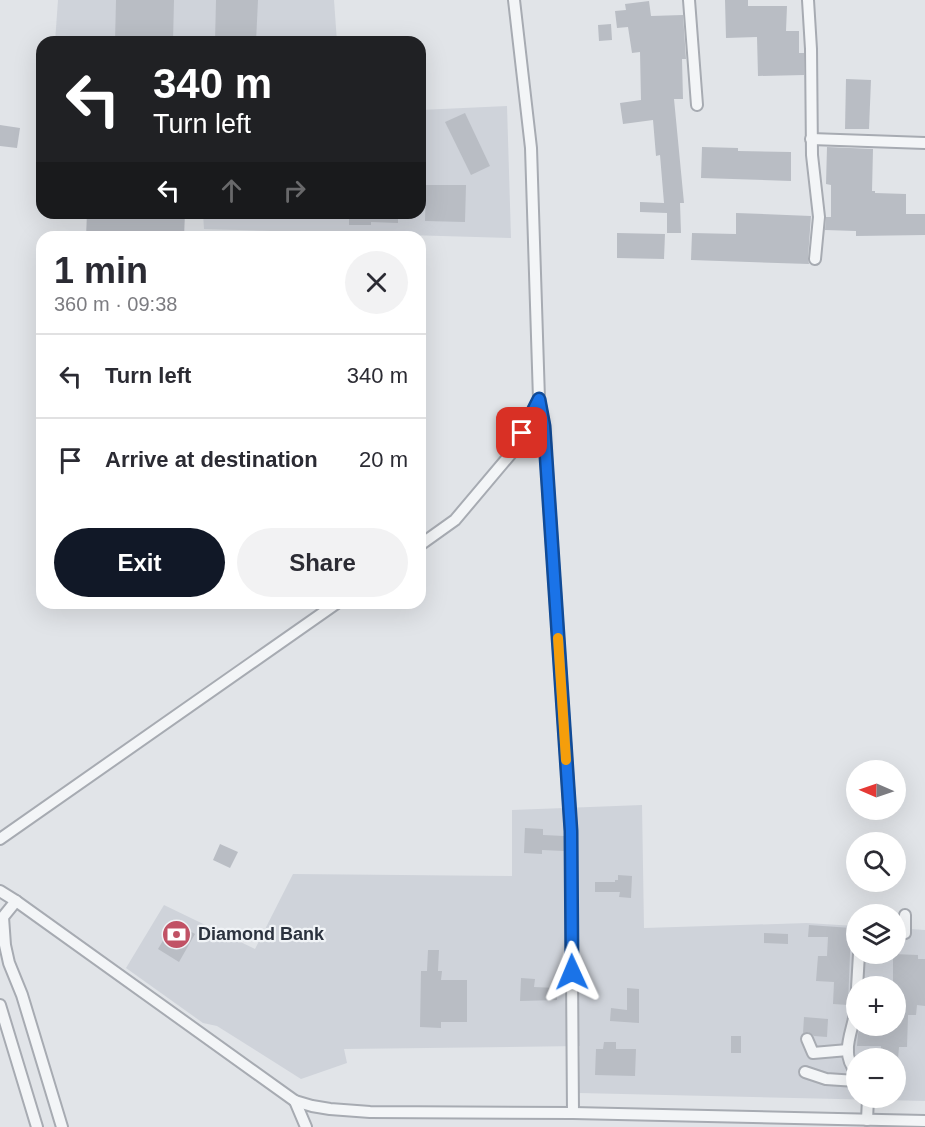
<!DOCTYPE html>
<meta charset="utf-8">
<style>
:root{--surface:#fff;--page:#f2f2f3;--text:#2b2b33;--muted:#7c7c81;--line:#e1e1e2;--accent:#111827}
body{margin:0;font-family:Helvetica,sans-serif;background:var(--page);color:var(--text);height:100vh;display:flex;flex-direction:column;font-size:22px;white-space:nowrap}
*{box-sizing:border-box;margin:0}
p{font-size:20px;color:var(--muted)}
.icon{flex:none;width:33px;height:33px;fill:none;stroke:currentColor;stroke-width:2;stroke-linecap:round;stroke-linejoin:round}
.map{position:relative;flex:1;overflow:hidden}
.drawer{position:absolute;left:36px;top:231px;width:390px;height:378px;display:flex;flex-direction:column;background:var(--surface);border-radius:18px;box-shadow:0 6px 24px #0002}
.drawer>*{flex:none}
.banner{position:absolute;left:36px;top:36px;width:390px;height:183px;border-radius:18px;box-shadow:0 6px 24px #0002;background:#202124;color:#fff;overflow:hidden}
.needle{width:39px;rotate:272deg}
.tools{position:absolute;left:846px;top:760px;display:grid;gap:12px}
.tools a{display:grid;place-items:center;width:60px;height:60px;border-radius:50%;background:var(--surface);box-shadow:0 6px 24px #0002;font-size:30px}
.pin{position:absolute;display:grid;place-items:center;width:51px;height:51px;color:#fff;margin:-26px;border-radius:12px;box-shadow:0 3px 9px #0006}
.me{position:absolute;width:66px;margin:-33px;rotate:359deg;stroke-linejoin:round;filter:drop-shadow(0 0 4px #0008)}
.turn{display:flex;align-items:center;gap:21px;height:126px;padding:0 18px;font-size:27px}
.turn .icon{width:78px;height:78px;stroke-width:2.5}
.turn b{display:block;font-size:42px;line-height:51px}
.lanes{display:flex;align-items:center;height:57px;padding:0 18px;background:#0003;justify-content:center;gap:30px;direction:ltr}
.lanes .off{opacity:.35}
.round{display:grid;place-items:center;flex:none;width:63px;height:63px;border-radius:32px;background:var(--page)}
.headline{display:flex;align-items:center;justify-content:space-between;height:102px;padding:0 18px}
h1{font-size:36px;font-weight:700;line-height:45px}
.cta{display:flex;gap:12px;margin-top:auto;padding:12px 18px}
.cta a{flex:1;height:69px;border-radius:36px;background:var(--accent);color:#fff;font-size:24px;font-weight:700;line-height:69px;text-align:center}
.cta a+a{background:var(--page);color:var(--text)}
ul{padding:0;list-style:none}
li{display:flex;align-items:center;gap:18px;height:84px;padding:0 18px;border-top:2px solid var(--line)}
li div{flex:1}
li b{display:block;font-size:22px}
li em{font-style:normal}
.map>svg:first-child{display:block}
.built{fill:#cfd3da;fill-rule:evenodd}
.building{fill:#b9bdc4}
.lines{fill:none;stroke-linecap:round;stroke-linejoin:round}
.minor-casing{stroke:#a7abb2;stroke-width:14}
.minor{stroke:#f3f5f7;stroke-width:10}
.route-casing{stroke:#114b97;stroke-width:15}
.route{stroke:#1a73e8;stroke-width:10}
.slow{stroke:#f59e0b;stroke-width:10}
.labels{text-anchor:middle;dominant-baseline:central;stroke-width:4.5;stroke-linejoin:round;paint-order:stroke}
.poi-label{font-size:18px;font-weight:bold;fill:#2b323e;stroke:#f0f3f6;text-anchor:start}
</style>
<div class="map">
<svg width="925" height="1127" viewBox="0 0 925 1127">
<rect width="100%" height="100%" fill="#e1e4e8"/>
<g class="built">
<polygon points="58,0 334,0 337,42 55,42"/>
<polygon points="507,106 511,238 204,229 203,213 420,213 420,110"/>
<path d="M642,805L644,928L807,923L856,926V954H896V928L925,930V1101L579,1093L580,1046L344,1049L347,1063L301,1079L217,1026L203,1023L126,968L164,905L255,949L293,874L512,876V810ZM856,987H896V1026H856ZM856,1059H896V1098H856Z"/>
</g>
<g class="building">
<polygon points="116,0 174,0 173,42 115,42"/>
<polygon points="216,0 258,0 256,42 215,42"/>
<polygon points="725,0 748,0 748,6 787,6 786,31 799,31 799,53 804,53 804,75 758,76 757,37 726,38"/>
<polygon points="649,1 651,16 683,15 686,59 682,59 683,99 674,99 684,203 680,203 681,233 667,233 667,213 640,212 640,202 664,203 660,155 656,156 653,120 623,124 620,103 641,100 640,52 632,53 628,27 617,28 615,11 626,10 625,4"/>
<polygon points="611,24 612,40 599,41 598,25"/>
<polygon points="846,79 871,80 869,129 845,129"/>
<polygon points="465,113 490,166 471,175 445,122"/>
<polygon points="0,125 20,128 17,148 0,146"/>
<polygon points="702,147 738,148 738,151 791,152 791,181 701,178"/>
<polygon points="827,147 873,149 872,191 875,191 875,193 906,194 906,214 925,214 925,235 856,236 856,231 825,230 826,217 831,217 831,185 826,184"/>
<polygon points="426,185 466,185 465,222 425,221"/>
<polygon points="87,213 185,213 184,237 86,237"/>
<polygon points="349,213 398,213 398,223 371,222 371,225 349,225"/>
<polygon points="736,213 811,216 808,258 809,264 691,260 692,233 736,234"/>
<polygon points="617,233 665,234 664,259 617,258"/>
<polygon points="525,828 543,829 543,835 564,836 564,851 542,850 542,854 524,853"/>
<polygon points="220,844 238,852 230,868 213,860"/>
<polygon points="618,875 632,876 631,898 619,897 620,892 595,892 595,882 615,882 615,880 618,880"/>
<polygon points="174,922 195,934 179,962 158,949"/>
<polygon points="809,925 851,928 848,1005 833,1004 834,982 816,981 818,956 827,956 828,937 808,937"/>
<polygon points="764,933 788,934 788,944 764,943"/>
<polygon points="428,950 439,950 438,971 442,971 441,980 467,980 467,1022 441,1022 441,1028 420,1027 421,971 427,971"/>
<polygon points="893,954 918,955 918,959 925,959 925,1006 917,1005 916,1015 908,1015 907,1047 899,1047 898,1059 880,1059 881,1046 857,1046 858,1034 860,1026 896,1026 896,987 893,987"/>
<polygon points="521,978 535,979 534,987 557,988 557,1000 520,1001"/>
<polygon points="627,988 639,989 639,1023 610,1021 611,1008 627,1010"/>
<polygon points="804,1017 828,1019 827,1037 814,1036 808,1032 803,1033"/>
<rect x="731" y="1036" width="10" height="17"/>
<polygon points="604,1042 616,1042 616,1049 636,1049 635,1076 595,1075 596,1049 603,1049"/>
</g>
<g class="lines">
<defs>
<g id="minor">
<polyline points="514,0 531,148 539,399 544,426 571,831 573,1113"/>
<polyline points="689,0 697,105"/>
<polyline points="808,0 811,49 812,155 819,217 815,259"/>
<polyline points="811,139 925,143"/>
<polyline points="420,545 455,520 514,450 539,399"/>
<polyline points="0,839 337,603"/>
<polyline points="0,891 16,901 295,1101 312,1106 330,1109 370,1112 573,1113 925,1121"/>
<polyline points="16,901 3,917 5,945 9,963 22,995 62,1127"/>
<polyline points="896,936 905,933 905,915"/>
<polyline points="0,1005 37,1127"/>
<polyline points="807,1039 813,1053 848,1050"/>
<polyline points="805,1072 826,1079 856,1081"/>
<path d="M856,1072C838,1051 855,1029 856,1005C857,988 858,971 859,954"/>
<polyline points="295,1101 306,1127"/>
<polyline points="867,1120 868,1098"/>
</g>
</defs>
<use href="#minor" class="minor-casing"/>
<use href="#minor" class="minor"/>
</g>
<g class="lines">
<defs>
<polyline id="route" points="522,433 539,399 544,426 571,831 572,972"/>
</defs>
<use href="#route" class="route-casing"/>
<use href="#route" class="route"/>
<polyline class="slow" points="558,638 566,760"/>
</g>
<defs>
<symbol id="bank-disc" viewBox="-11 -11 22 22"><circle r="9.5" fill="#c15265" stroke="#f0f3f6"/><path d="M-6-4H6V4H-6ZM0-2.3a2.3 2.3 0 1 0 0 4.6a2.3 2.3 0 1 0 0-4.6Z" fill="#fff"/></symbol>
</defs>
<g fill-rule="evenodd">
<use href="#bank-disc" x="160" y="918" width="33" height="33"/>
</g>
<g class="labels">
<g class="poi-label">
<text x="198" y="934">Diamond Bank</text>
</g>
</g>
</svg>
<div class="tools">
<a><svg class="needle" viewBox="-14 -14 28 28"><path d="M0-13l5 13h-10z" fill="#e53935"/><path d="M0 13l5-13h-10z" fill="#7c7c81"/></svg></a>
<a><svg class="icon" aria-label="search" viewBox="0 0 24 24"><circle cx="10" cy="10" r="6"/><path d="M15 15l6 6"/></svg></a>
<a><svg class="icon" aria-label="layers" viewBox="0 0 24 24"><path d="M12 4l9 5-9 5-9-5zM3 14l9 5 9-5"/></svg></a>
<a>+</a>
<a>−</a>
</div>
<div class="pin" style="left:522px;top:433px;background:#d93025"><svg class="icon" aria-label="arrive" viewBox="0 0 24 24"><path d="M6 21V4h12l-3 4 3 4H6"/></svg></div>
<svg class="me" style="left:572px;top:972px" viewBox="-20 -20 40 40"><path d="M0-17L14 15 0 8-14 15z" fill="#1a73e8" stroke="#fff" stroke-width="4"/></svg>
<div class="banner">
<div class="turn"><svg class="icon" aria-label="left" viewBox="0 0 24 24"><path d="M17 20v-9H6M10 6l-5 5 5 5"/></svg><div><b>340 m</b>Turn left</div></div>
<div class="lanes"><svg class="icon" aria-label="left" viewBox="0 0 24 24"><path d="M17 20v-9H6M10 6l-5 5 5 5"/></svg><svg class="icon off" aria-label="ahead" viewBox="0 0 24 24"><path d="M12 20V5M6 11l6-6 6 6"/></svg><svg class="icon off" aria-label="right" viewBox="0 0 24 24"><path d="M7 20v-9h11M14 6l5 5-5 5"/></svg></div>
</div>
<section class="drawer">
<div class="headline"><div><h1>1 min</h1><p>360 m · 09:38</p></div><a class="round"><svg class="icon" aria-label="close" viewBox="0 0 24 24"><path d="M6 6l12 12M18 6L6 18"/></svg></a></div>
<ul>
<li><svg class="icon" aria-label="left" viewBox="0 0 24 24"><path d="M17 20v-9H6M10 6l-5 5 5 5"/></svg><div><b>Turn left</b></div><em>340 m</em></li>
<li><svg class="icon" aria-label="arrive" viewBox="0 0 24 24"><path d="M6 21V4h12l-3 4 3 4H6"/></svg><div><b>Arrive at destination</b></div><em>20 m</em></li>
</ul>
<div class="cta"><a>Exit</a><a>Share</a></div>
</section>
</div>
